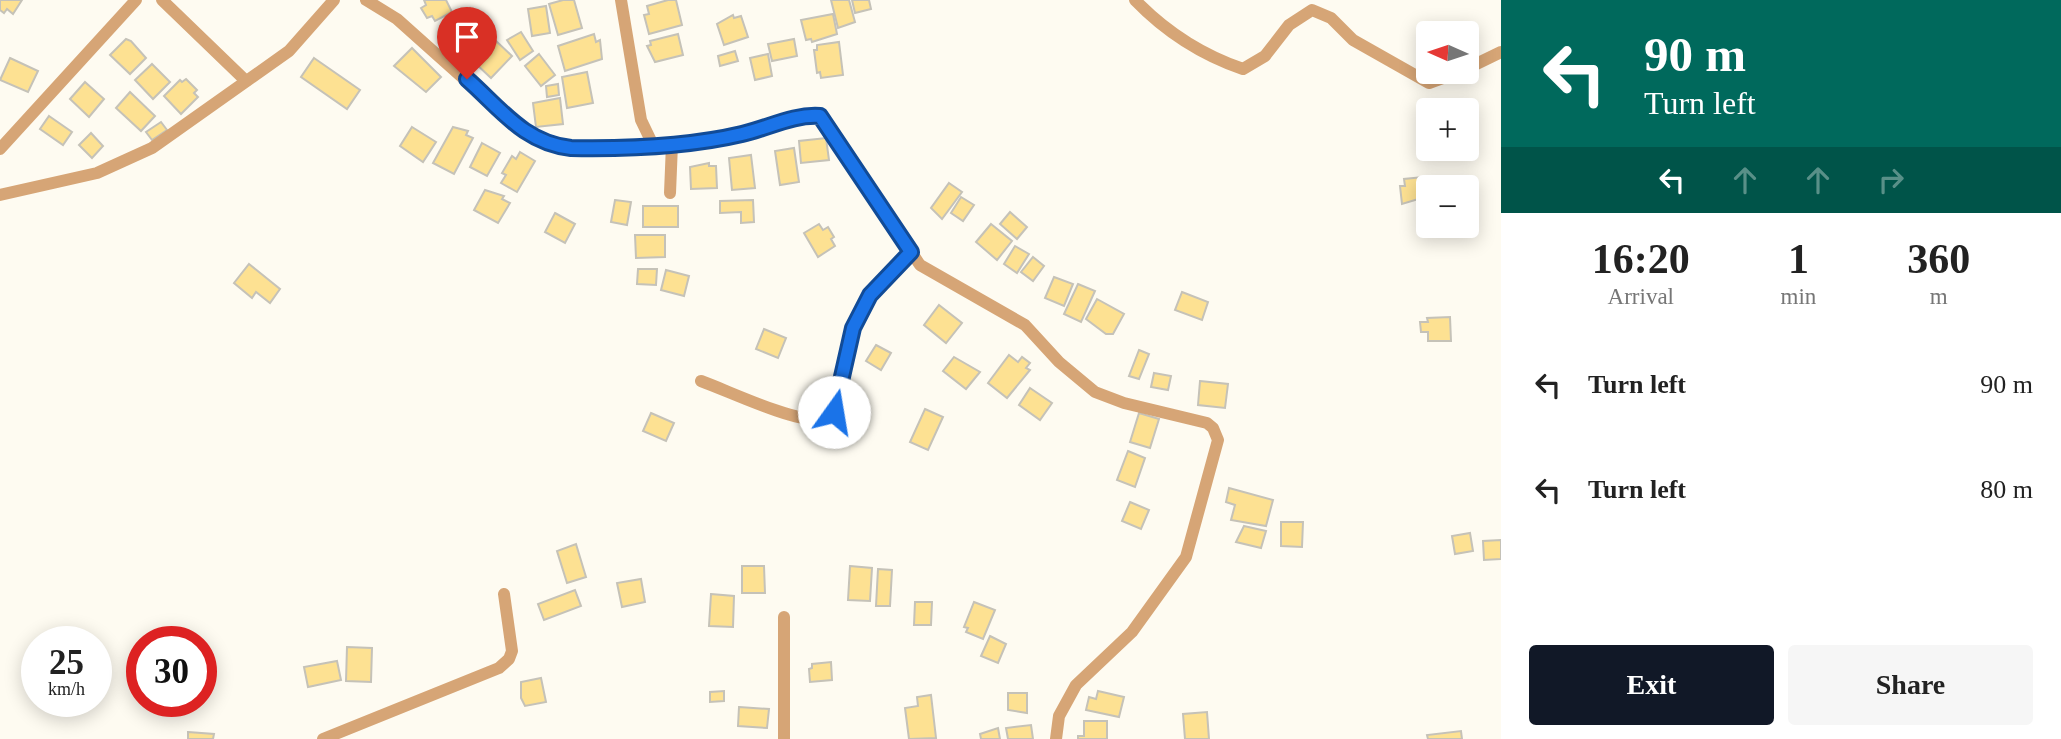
<!DOCTYPE html>
<meta charset="utf-8">
<style>
:root{--surface:#fff;--page:#f6f6f6;--text:#222;--muted:#767676;--accent:#111827}
body{margin:0;font-family:"Times New Roman",serif;background:var(--page);color:var(--text);height:100vh;display:flex;flex-direction:column;font-size:26px;white-space:nowrap}
*{box-sizing:border-box;margin:0}
p{font-size:23px;color:var(--muted)}
.icon{flex:none;width:38px;height:38px;fill:none;stroke:currentColor;stroke-width:2;stroke-linecap:round;stroke-linejoin:round}
.map{position:relative;flex:1;overflow:hidden}
.details{display:flex;flex-direction:column;background:var(--surface);width:560px}
.details>*{flex:none}
.hud{background:#00695c;color:#fff;overflow:hidden}
.needle{width:46px;rotate:273deg}
.controls{position:absolute;left:1416px;top:21px;display:grid;gap:14px}
.controls a{display:grid;place-items:center;width:63px;height:63px;border-radius:7px;background:var(--surface);box-shadow:0 4px 18px #0003;font-size:35px}
.speed{position:absolute;left:21px;top:626px;display:flex;gap:14px;font-size:35px;font-weight:700;text-align:center}
.speed>*{display:grid;place-content:center;width:91px;height:91px;border-radius:50%;background:var(--surface);box-shadow:0 4px 18px #0003;line-height:1}
.speed small{font-size:18px;font-weight:400}
.speed .limit{border:10px solid #d22;background:#fff;color:#111}
.pin{position:absolute;display:grid;place-items:center;width:60px;height:60px;color:#fff;margin:-72px -30px;border-radius:50% 50% 50% 0;rotate:-45deg;box-shadow:0 0 7px #0007}
.pin .icon{rotate:45deg}
.me{position:absolute;width:77px;margin:-38px;rotate:13deg;stroke-linejoin:round;filter:drop-shadow(0 0 5px #0008)}
.turn{display:flex;align-items:center;gap:24px;height:147px;padding:0 28px;font-size:32px}
.turn .icon{width:91px;height:91px;stroke-width:2.5}
.turn b{display:block;font-size:49px;line-height:60px}
.lanes{display:flex;align-items:center;height:66px;padding:0 28px;background:#0003;justify-content:center;gap:35px;direction:ltr}
.lanes .off{opacity:.35}
.eta{display:flex;justify-content:space-evenly;align-items:center;height:119px;text-align:center}
.eta b{font-size:42px;font-weight:600;line-height:49px}
.action{display:flex;gap:14px;margin-top:auto;padding:14px 28px}
.action a{flex:1;height:80px;border-radius:7px;background:var(--accent);color:#fff;font-size:28px;font-weight:600;line-height:80px;text-align:center}
.action a+a{background:var(--page);color:var(--text)}
ul{padding:0;list-style:none}
li{display:flex;align-items:center;gap:21px;height:105px;padding:0 28px}
li div{flex:1}
li b{display:block;font-size:26px}
li em{font-style:normal}
main{display:flex;flex:1;min-height:0}
.map>svg:first-child{display:block}
.building{fill:#fde192;stroke:#c5c2b8;stroke-width:2}
.lines{fill:none;stroke-linecap:round;stroke-linejoin:round}
.street{stroke:#d6a576;stroke-width:12}
.route-casing{stroke:#114b97;stroke-width:18}
.route{stroke:#1a73e8;stroke-width:12}
</style>
<main>
<div class="map">
<svg width="1501" height="739" viewBox="0 0 1501 739">
<rect width="100%" height="100%" fill="#fefbf1"/>
<g class="building">
<polygon points="0,0 22,0 13,14 7,9 4,13 0,10"/>
<polygon points="424,0 446,0 452,12 435,21 432,16 427,18 421,8 426,5"/>
<polygon points="563,0 574,0 582,28 558,35 549,4"/>
<polygon points="668,0 676,0 682,25 649,34 644,15 649,14 647,6"/>
<polygon points="831,0 849,0 855,22 838,28"/>
<polygon points="852,0 869,0 871,9 855,13"/>
<polygon points="546,6 550,33 532,36 528,9"/>
<polygon points="470,8 479,18 472,25 463,15"/>
<polygon points="833,14 837,34 812,42 811,39 806,40 801,20"/>
<polygon points="733,15 734,18 741,16 748,37 724,45 717,24"/>
<polygon points="521,32 533,51 520,60 507,40"/>
<polygon points="594,34 596,42 600,40 602,59 565,71 558,46"/>
<polygon points="678,34 683,55 655,62 647,46 651,45 650,41"/>
<polygon points="126,39 131,41 146,58 130,74 110,55"/>
<polygon points="794,39 797,56 772,61 768,44"/>
<polygon points="495,40 512,56 491,78 474,62"/>
<polygon points="839,42 843,75 821,78 820,72 817,73 814,50 817,50 817,45"/>
<polygon points="412,48 441,77 426,92 394,66"/>
<polygon points="735,51 738,61 720,66 718,56"/>
<polygon points="539,54 555,75 541,86 525,66"/>
<polygon points="768,54 772,76 755,80 750,58"/>
<polygon points="10,58 38,71 28,92 0,80"/>
<polygon points="314,58 360,90 347,109 301,77"/>
<polygon points="152,64 170,82 153,99 135,80"/>
<polygon points="587,72 593,103 567,108 562,77"/>
<polygon points="186,79 197,90 194,93 198,97 181,114 164,96 180,80 182,82"/>
<polygon points="85,82 104,99 89,117 70,99"/>
<polygon points="558,84 559,95 547,97 546,86"/>
<polygon points="130,92 155,116 141,131 116,108"/>
<polygon points="560,98 563,124 536,127 533,103"/>
<polygon points="49,116 72,132 63,145 40,129"/>
<polygon points="161,122 167,130 152,140 146,132"/>
<polygon points="412,127 436,142 423,162 400,146"/>
<polygon points="453,127 468,131 466,135 473,138 454,174 433,163"/>
<polygon points="91,133 103,146 92,158 79,145"/>
<polygon points="826,138 829,160 801,163 799,141"/>
<polygon points="482,143 500,153 487,176 470,167"/>
<polygon points="794,148 799,182 780,185 775,151"/>
<polygon points="520,152 535,161 517,192 501,183 506,175 502,173 512,156 516,159"/>
<polygon points="751,155 755,188 732,190 729,158"/>
<polygon points="709,163 709,166 716,166 717,188 691,189 690,167"/>
<polygon points="1423,177 1425,197 1402,204 1400,186 1405,186 1404,179"/>
<polygon points="949,183 962,192 942,219 931,208"/>
<polygon points="485,190 504,196 502,199 510,203 498,223 474,210"/>
<polygon points="961,197 974,205 963,221 951,213"/>
<polygon points="615,200 631,202 627,225 611,222"/>
<polygon points="753,200 754,222 741,223 741,212 720,213 720,201"/>
<polygon points="1474,204 1475,221 1466,222 1466,205"/>
<rect x="643" y="206" width="35" height="21"/>
<polygon points="1010,212 1027,227 1017,239 1000,224"/>
<polygon points="555,213 575,224 565,243 545,232"/>
<polygon points="819,224 823,230 828,227 834,237 831,239 835,246 818,257 804,233"/>
<polygon points="991,224 1012,241 997,260 976,242"/>
<polygon points="635,235 665,235 665,257 636,258"/>
<polygon points="1015,246 1029,254 1017,273 1004,264"/>
<polygon points="1033,257 1044,266 1033,281 1021,272"/>
<polygon points="249,264 280,289 270,303 256,292 252,298 234,283"/>
<polygon points="638,269 657,269 656,285 637,284"/>
<polygon points="666,270 689,276 684,296 661,290"/>
<polygon points="1054,277 1073,284 1064,306 1045,298"/>
<polygon points="1078,284 1095,291 1081,322 1064,314"/>
<polygon points="1182,292 1208,302 1202,320 1175,310"/>
<polygon points="1097,299 1124,314 1113,334 1106,334 1086,319"/>
<polygon points="939,305 962,323 946,343 924,325"/>
<polygon points="1450,317 1451,341 1428,341 1428,332 1421,332 1420,322 1428,322 1427,318"/>
<polygon points="764,329 786,338 778,358 756,349"/>
<polygon points="876,345 891,353 881,370 866,361"/>
<polygon points="1139,350 1149,354 1139,379 1129,376"/>
<polygon points="1009,355 1018,362 1022,357 1030,363 1026,368 1030,370 1007,398 988,383"/>
<polygon points="954,357 980,372 966,389 943,371"/>
<polygon points="1154,373 1171,376 1168,390 1151,387"/>
<polygon points="1200,381 1228,384 1225,408 1198,405"/>
<polygon points="1030,388 1052,403 1040,420 1019,405"/>
<polygon points="925,409 943,417 928,450 910,442"/>
<polygon points="651,413 674,423 666,441 643,431"/>
<polygon points="1139,413 1159,419 1150,448 1130,442"/>
<polygon points="1128,451 1145,458 1135,487 1117,480"/>
<polygon points="1229,488 1273,500 1266,526 1231,520 1235,505 1226,502"/>
<polygon points="1130,502 1149,510 1141,529 1122,521"/>
<polygon points="1281,522 1303,522 1302,547 1281,546"/>
<polygon points="1244,526 1266,531 1261,548 1236,542"/>
<polygon points="1470,533 1473,551 1455,554 1452,536"/>
<polygon points="1501,540 1501,559 1484,560 1483,541"/>
<polygon points="576,544 586,577 567,583 557,551"/>
<polygon points="742,566 764,566 765,593 742,593"/>
<polygon points="850,566 872,568 870,601 848,600"/>
<polygon points="878,569 892,570 890,606 876,606"/>
<polygon points="641,579 645,602 622,607 617,583"/>
<polygon points="575,590 581,606 544,620 538,604"/>
<polygon points="711,594 734,596 733,627 709,626"/>
<polygon points="915,602 932,602 931,625 914,625"/>
<polygon points="974,602 995,610 983,639 966,632 968,628 964,627"/>
<polygon points="990,636 1006,644 998,663 981,656"/>
<polygon points="347,647 372,648 371,682 346,681"/>
<polygon points="337,661 341,680 308,687 304,667"/>
<polygon points="831,662 832,680 810,682 809,669 812,668 812,664"/>
<polygon points="541,678 546,702 525,706 521,698 521,682"/>
<polygon points="724,691 724,701 710,702 710,692"/>
<polygon points="1098,691 1124,697 1119,717 1086,710 1089,697 1096,699"/>
<polygon points="1008,693 1027,693 1027,713 1008,710"/>
<polygon points="931,695 936,738 909,739 905,708 918,706 917,697"/>
<polygon points="739,707 769,709 767,728 738,726"/>
<polygon points="1207,712 1209,739 1185,739 1183,714"/>
<polygon points="1084,721 1107,721 1107,739 1078,739 1078,736 1084,736"/>
<polygon points="1031,725 1033,739 1008,739 1006,728"/>
<polygon points="998,728 1000,739 981,739 980,734"/>
<polygon points="1461,731 1462,739 1428,739 1427,735"/>
<polygon points="188,732 214,734 213,739 188,739"/>
</g>
<g class="lines">
<g class="street">
<polyline points="162,0 246,81"/>
<polyline points="366,0 397,19 519,128 552,146 597,149 686,143 741,134 808,115 820,116 920,265 1025,325 1059,362 1095,392 1124,403 1207,423 1213,428 1218,440 1186,557 1132,632 1076,685 1059,716 1056,739"/>
<polyline points="621,0 641,120 653,145"/>
<path d="M1135,0C1165,31 1202,55 1243,69L1265,56L1289,25L1312,10L1331,18L1353,40L1429,83L1459,72"/>
<polyline points="1466,69 1501,52"/>
<polyline points="0,149 136,0"/>
<polyline points="670,193 672,144"/>
<polyline points="0,195 97,173 152,148 289,51 334,0"/>
<path d="M701,381C731,392 789,420 819,420C825,419 829,416 833,412L853,328L870,295L911,252"/>
<polyline points="323,739 499,668 509,659 512,651 504,594"/>
<polyline points="784,739 784,617"/>
</g>
</g>
<g class="lines">
<defs>
<path id="route" d="M467,79C500,108 524,143 571,148C627,149 687,147 742,134C768,128 794,114 820,116L911,252L870,295L853,328L834,412"/>
</defs>
<use href="#route" class="route-casing"/>
<use href="#route" class="route"/>
</g>
</svg>
<div class="controls">
<a><svg class="needle" viewBox="-14 -14 28 28"><path d="M0-13l5 13h-10z" fill="#e53935"/><path d="M0 13l5-13h-10z" fill="#767676"/></svg></a>
<a>+</a>
<a>−</a>
</div>
<div class="speed"><div>25<small>km/h</small></div><div class="limit">30</div></div>
<div class="pin" style="left:467px;top:79px;background:#d93025"><svg class="icon" aria-label="arrive" viewBox="0 0 24 24"><path d="M6 21V4h12l-3 4 3 4H6"/></svg></div>
<svg class="me" style="left:834px;top:412px" viewBox="-20 -20 40 40"><circle r="19" fill="#fff"/><path d="M0-13L10 11 0 6-10 11z" fill="#1a73e8"/></svg>
</div>
<section class="details">
<div class="hud">
<div class="turn"><svg class="icon" aria-label="left" viewBox="0 0 24 24"><path d="M17 20v-9H6M10 6l-5 5 5 5"/></svg><div><b>90 m</b>Turn left</div></div>
<div class="lanes"><svg class="icon" aria-label="left" viewBox="0 0 24 24"><path d="M17 20v-9H6M10 6l-5 5 5 5"/></svg><svg class="icon off" aria-label="ahead" viewBox="0 0 24 24"><path d="M12 20V5M6 11l6-6 6 6"/></svg><svg class="icon off" aria-label="ahead" viewBox="0 0 24 24"><path d="M12 20V5M6 11l6-6 6 6"/></svg><svg class="icon off" aria-label="right" viewBox="0 0 24 24"><path d="M7 20v-9h11M14 6l5 5-5 5"/></svg></div>
</div>
<div class="eta">
<div><b>16:20</b><p>Arrival</p></div>
<div><b>1</b><p>min</p></div>
<div><b>360</b><p>m</p></div>
</div>
<ul>
<li><svg class="icon" aria-label="left" viewBox="0 0 24 24"><path d="M17 20v-9H6M10 6l-5 5 5 5"/></svg><div><b>Turn left</b></div><em>90 m</em></li>
<li><svg class="icon" aria-label="left" viewBox="0 0 24 24"><path d="M17 20v-9H6M10 6l-5 5 5 5"/></svg><div><b>Turn left</b></div><em>80 m</em></li>
</ul>
<div class="action"><a>Exit</a><a>Share</a></div>
</section>
</main>
